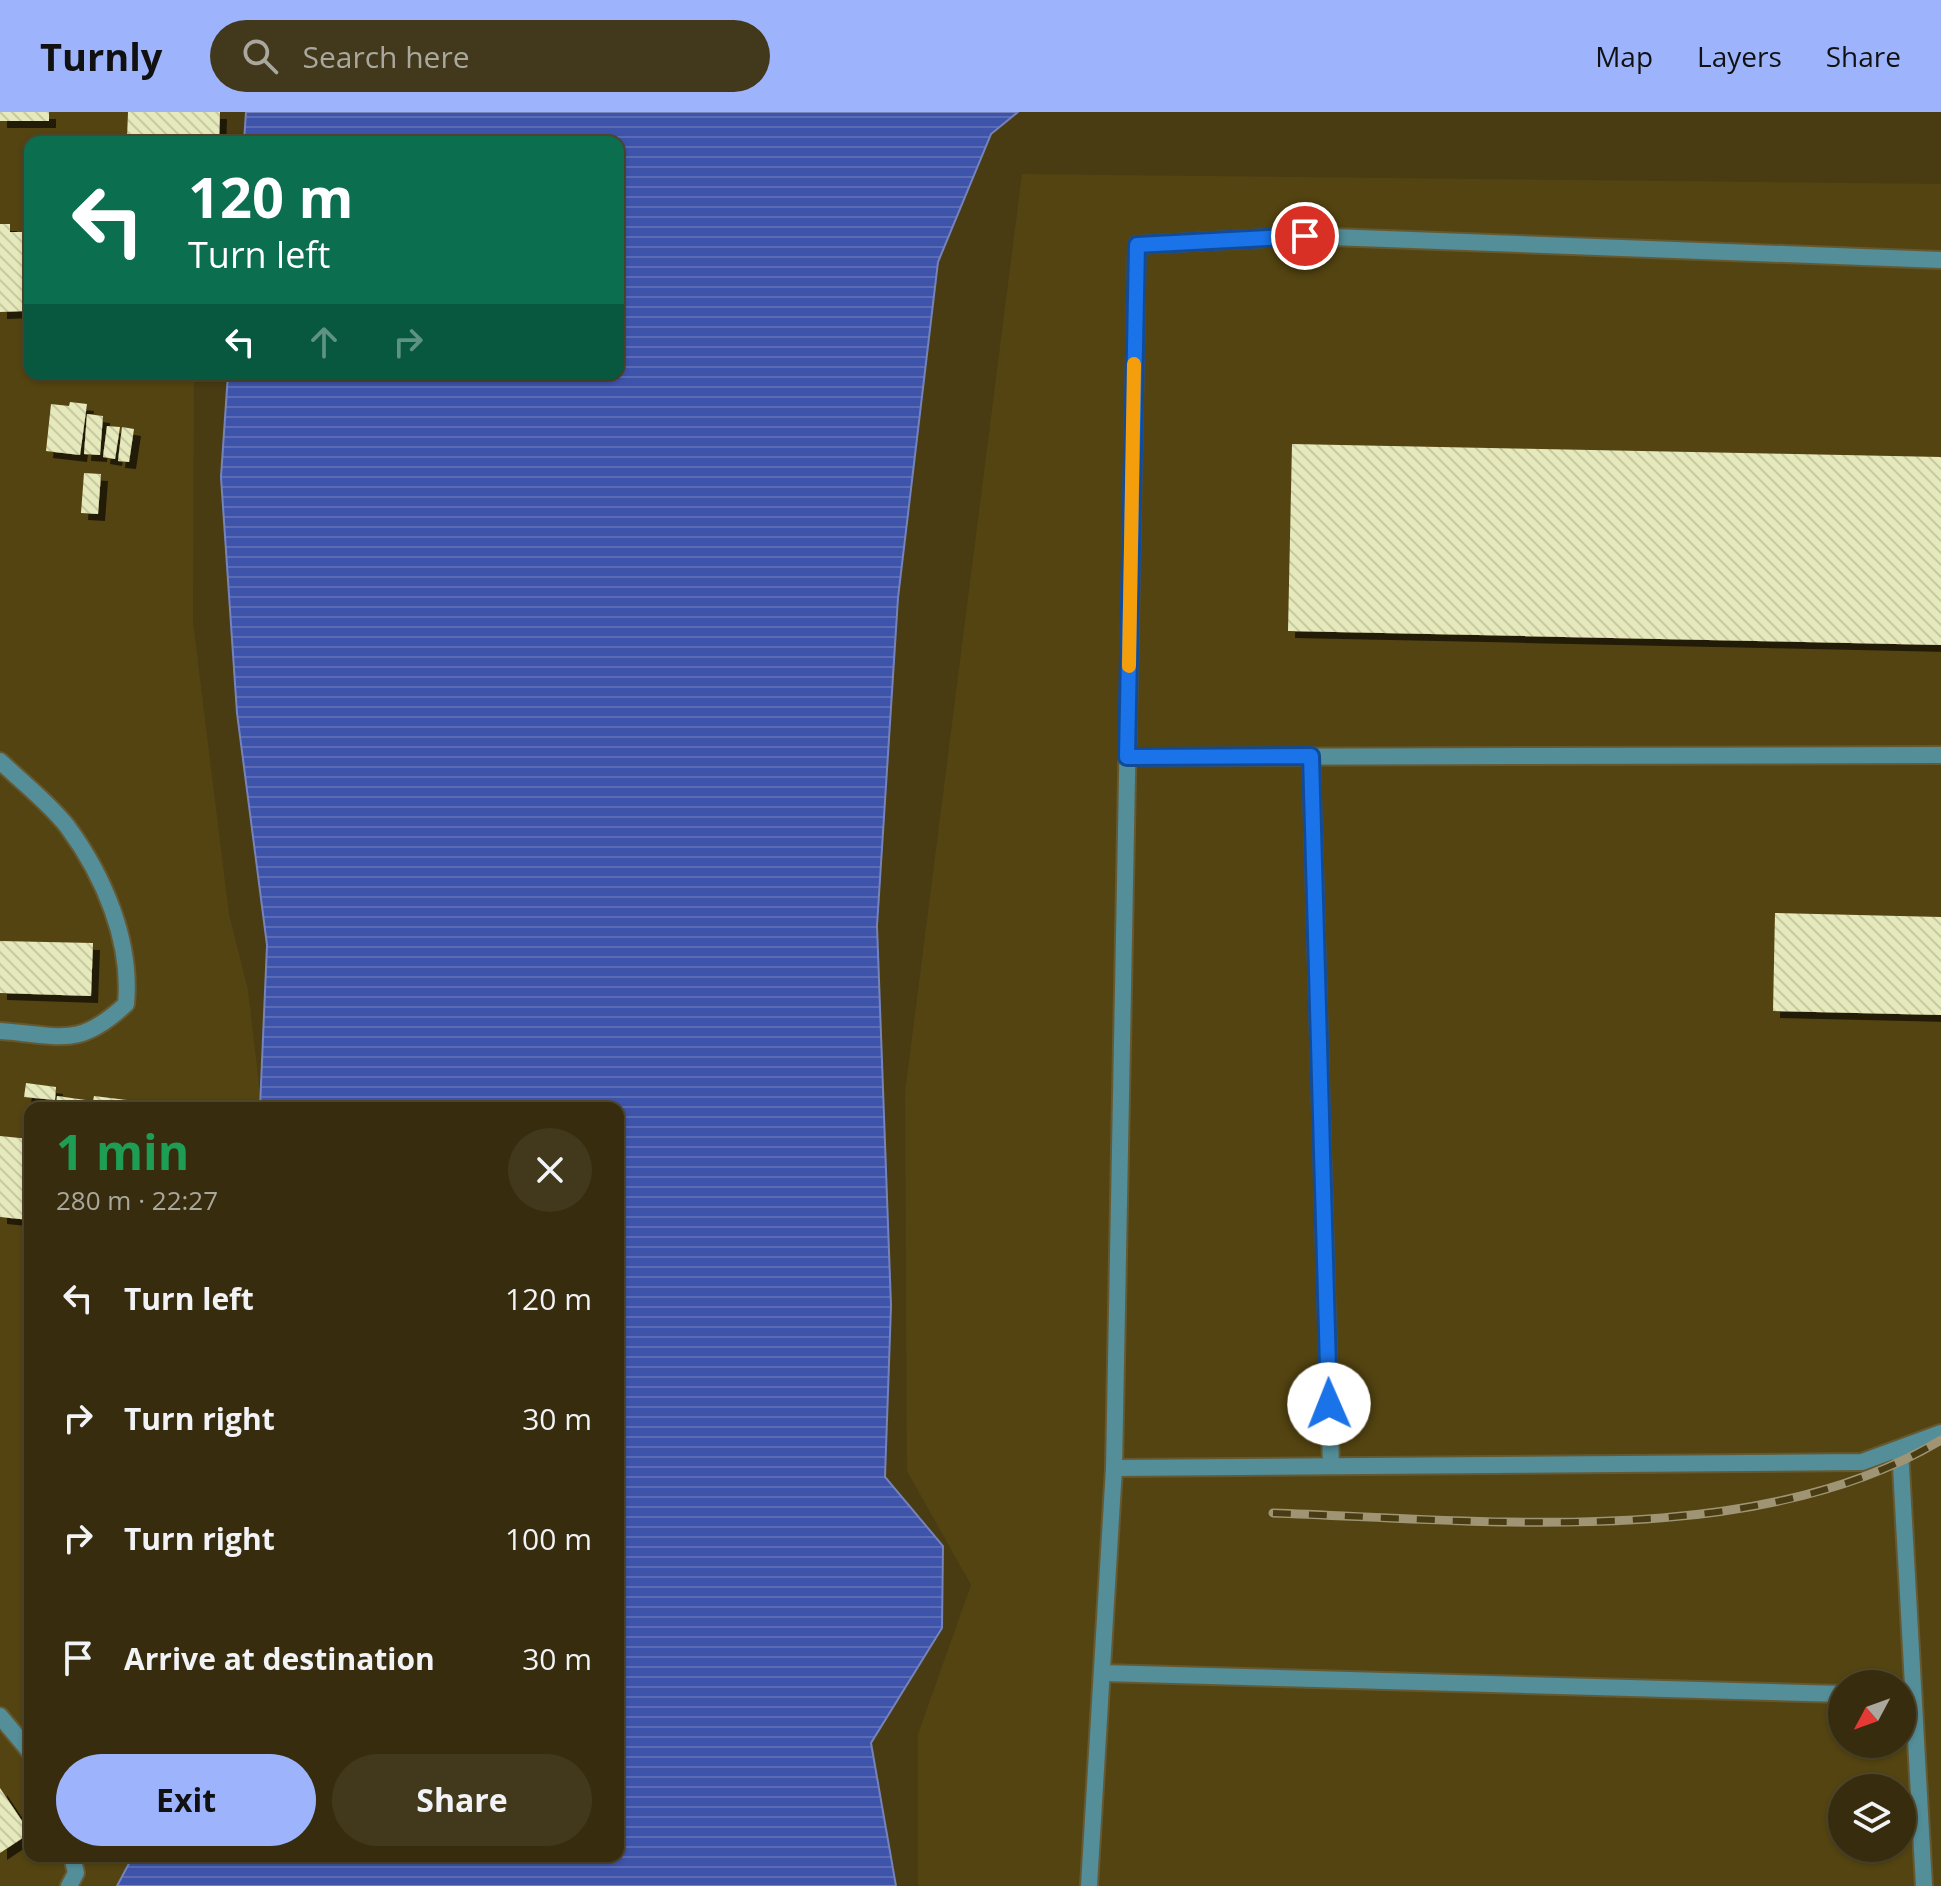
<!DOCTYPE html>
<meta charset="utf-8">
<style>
:root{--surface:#372d0e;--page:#42391c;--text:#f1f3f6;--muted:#aaa89e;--line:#51492e;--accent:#9db4fd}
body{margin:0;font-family:"Open Sans",sans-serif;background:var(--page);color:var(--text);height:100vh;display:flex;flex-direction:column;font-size:30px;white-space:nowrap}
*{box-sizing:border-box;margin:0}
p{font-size:26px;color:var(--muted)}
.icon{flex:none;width:44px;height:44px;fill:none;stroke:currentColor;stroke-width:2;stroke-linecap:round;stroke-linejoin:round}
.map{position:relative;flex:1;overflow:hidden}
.side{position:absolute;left:24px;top:990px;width:600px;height:760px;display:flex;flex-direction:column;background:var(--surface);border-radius:16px;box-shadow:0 2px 6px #0004,0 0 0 2px var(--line)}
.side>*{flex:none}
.banner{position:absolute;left:24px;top:24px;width:600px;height:244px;border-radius:16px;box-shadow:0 2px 6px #0004,0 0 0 2px var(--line);background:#0b6e4f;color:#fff;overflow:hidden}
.needle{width:52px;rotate:229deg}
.buttons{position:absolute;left:1828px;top:1558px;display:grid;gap:16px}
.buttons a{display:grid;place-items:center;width:88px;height:88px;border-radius:50%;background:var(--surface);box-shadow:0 2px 6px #0004,0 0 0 2px var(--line);font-size:40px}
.pin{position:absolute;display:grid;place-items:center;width:68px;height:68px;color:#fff;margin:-34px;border:4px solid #fff;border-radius:50%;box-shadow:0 2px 8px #0007}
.me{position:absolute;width:88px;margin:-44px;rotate:359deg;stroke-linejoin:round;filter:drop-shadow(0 0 6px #0008)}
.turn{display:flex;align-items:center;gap:28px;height:168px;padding:0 32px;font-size:36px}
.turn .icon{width:104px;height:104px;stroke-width:2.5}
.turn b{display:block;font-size:56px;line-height:68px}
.lanes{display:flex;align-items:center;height:76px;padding:0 32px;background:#0003;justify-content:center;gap:40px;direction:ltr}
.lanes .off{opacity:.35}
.round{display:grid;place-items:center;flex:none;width:84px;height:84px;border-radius:42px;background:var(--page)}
.summary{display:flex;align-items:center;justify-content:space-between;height:136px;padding:0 32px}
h1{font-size:48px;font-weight:700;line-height:60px;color:#1e9e55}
.primary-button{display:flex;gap:16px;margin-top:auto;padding:16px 32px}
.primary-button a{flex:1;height:92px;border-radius:48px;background:var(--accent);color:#111;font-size:32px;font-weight:700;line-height:92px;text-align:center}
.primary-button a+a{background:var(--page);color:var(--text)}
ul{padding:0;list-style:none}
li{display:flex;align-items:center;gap:24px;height:120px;padding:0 32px}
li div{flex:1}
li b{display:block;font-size:30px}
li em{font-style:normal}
header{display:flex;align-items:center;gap:48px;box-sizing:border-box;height:112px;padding:0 40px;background:var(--accent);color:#111}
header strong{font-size:38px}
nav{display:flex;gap:44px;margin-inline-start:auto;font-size:28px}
.search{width:560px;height:72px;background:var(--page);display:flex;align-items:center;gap:20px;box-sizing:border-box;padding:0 28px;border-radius:44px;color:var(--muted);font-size:30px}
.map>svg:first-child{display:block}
.built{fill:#544411;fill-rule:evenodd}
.water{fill:url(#water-rules);stroke:#7683b9;stroke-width:2}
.building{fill:url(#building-back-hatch);filter:url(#shadow)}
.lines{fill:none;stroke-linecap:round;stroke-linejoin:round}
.service-casing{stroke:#655933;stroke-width:20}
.service{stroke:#538e99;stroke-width:16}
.rail-casing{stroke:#9f9474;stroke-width:9}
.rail{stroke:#493c13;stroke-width:6;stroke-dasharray:18;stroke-linecap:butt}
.route-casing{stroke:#114b97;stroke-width:20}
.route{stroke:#1a73e8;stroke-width:14}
.slow{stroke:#f59e0b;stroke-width:14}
</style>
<header>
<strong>Turnly</strong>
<div class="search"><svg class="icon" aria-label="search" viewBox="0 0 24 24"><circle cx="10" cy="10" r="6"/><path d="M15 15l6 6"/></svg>Search here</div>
<nav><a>Map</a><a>Layers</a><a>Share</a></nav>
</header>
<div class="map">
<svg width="1941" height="1774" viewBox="0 0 1941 1774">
<defs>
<pattern id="water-rules" width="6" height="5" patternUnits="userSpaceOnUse" patternTransform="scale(2)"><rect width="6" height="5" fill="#3e53aa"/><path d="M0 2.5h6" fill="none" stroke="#5b6cb5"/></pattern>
<pattern id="building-back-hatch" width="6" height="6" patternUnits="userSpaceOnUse" patternTransform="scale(2)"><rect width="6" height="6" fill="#e6e9bb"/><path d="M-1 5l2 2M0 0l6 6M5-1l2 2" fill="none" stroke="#c7c9a3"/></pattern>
<filter id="shadow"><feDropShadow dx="7" dy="7" stdDeviation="0" flood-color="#0009"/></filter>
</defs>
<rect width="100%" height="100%" fill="#493c13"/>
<g class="built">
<polygon points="0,0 202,0 201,30 30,30 30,262 194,262 193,510 229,802 248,878 261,990 239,996 30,996 30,1744 133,1744 117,1774 0,1774"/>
<path d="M1022,62L1941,72V1774H918V1622L971,1473L907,1359L905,981ZM1842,1572H1902V1632H1842ZM1842,1676H1902V1736H1842Z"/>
</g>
<polygon class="water" points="246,0 1018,0 991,22 938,150 898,486 877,814 891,1194 885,1365 943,1434 942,1516 871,1631 896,1774 117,1774 133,1744 618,1744 618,996 260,996 267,833 237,601 221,365 228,262 618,262 618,30 244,30"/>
<g class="building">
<rect x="0" y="0" width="49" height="9"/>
<polygon points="128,0 220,0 219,30 127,26"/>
<polygon points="27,91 30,91 30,206 25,206 25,199 0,200 0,112 10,112 10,120 27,120"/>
<polygon points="70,290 87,292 80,343 46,339 51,292 69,294"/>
<polygon points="87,302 103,304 100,343 84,342"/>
<polygon points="107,314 120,315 115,347 103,345"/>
<polygon points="122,315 134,317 129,350 118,349"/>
<polygon points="1292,332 1941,345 1941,533 1288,519"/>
<polygon points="84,361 101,362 98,402 81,401"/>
<polygon points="1775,801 1941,805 1941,903 1773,899"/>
<polygon points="0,829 93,831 91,884 0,881"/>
<polygon points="26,971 56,975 55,988 24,985"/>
<polygon points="57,984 93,989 94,984 127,988 126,996 56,996"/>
<polygon points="0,1024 30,1027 30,1108 0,1105"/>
<polygon points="0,1676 30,1721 0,1741"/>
</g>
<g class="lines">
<defs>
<g id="service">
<polyline points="1941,148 1305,124 1137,133 1114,1356 1862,1350 1941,1321"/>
<polyline points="1311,644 1331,1354"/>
<polyline points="1127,645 1941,643"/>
<path d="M0,649C22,670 49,691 67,714C104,764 132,830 126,892C78,937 61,923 0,919"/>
<polyline points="1900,1337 1924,1774"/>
<polyline points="1102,1561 1842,1582"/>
<polyline points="0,1604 30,1640"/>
<polyline points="69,1774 76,1761 72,1744"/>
<polyline points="1089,1774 1114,1356"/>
</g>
</defs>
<use href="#service" class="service-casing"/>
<use href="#service" class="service"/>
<defs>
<path id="rail" d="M1273,1401C1481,1408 1756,1439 1941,1328"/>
</defs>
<use href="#rail" class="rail-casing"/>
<use href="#rail" class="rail"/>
</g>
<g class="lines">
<defs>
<polyline id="route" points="1305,124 1137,133 1127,645 1311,644 1329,1292"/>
</defs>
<use href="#route" class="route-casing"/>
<use href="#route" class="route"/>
<polyline class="slow" points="1129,554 1134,252"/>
</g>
</svg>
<div class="buttons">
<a><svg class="needle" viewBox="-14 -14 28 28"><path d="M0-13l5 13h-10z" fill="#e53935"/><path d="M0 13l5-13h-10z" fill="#aaa89e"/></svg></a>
<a><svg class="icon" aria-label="layers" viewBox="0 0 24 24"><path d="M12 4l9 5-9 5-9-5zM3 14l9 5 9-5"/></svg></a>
</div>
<div class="pin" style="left:1305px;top:124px;background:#d93025"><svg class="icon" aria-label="arrive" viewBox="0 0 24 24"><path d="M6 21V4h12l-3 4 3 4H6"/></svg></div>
<svg class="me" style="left:1329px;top:1292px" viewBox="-20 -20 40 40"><circle r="19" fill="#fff"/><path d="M0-13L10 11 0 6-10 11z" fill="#1a73e8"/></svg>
<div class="banner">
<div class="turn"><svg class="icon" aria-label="left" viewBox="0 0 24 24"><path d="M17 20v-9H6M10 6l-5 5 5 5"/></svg><div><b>120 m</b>Turn left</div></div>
<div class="lanes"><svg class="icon" aria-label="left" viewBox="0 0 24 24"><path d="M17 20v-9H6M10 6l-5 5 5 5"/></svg><svg class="icon off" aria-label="ahead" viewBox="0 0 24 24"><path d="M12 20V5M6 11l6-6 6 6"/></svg><svg class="icon off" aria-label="right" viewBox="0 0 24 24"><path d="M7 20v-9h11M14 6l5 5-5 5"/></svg></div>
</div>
<section class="side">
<div class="summary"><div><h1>1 min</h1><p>280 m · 22:27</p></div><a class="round"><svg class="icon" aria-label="close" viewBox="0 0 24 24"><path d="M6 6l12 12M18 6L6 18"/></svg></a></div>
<ul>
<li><svg class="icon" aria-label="left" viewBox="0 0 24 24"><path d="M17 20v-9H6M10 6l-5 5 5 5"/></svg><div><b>Turn left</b></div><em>120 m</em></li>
<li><svg class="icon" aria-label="right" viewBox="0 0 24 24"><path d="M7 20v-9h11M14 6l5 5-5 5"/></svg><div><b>Turn right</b></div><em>30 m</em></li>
<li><svg class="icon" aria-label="right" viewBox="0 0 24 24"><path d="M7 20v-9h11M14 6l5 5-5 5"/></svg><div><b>Turn right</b></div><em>100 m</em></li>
<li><svg class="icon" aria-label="arrive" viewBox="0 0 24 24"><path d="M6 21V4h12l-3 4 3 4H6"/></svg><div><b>Arrive at destination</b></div><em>30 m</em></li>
</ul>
<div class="primary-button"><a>Exit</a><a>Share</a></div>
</section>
</div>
